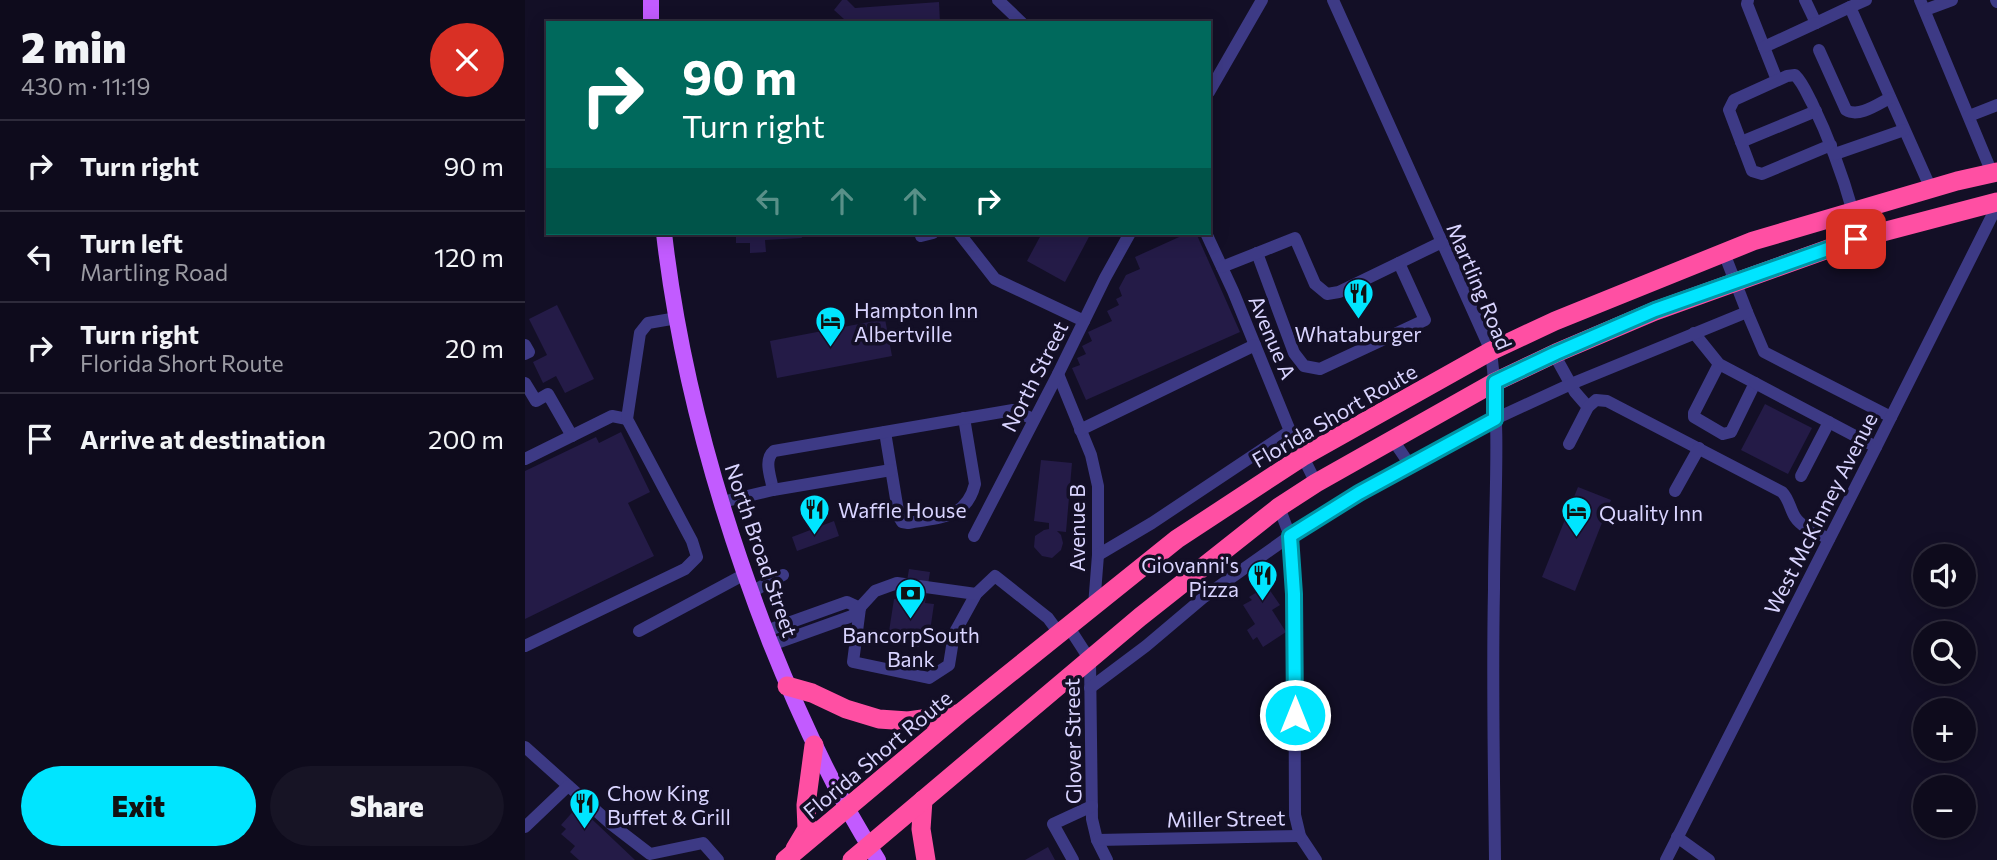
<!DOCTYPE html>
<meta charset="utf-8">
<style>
:root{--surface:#0e0b1c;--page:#171425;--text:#f1f3f6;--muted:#9b9ba3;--line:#2e2b3b;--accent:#00e5ff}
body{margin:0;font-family:Commissioner,sans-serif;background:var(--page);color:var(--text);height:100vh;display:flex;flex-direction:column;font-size:26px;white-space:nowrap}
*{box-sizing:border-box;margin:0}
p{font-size:23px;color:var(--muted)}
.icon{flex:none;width:38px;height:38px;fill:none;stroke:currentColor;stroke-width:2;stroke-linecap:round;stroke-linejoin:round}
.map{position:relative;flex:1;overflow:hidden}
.panel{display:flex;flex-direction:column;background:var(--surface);width:525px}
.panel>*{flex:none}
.banner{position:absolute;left:21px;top:21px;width:665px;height:214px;border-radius:0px;box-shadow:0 4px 18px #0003,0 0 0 2px var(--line);background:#00695c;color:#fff;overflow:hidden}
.tools{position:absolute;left:1388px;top:544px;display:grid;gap:14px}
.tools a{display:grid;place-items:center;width:63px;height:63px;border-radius:50%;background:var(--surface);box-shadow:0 4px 18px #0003,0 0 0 2px var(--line);font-size:35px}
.pin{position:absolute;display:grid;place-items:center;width:60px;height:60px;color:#fff;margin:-30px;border-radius:14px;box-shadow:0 4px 10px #0006}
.me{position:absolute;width:77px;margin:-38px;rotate:0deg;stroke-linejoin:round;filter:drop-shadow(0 0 5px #0008)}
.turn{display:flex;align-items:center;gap:24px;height:147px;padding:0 21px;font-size:32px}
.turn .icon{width:91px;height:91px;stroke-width:2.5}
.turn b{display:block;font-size:49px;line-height:60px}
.lanes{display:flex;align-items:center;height:66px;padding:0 21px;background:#0003;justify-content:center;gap:35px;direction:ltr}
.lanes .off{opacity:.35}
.round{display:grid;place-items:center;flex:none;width:74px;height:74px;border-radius:37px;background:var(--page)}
.head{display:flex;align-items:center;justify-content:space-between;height:119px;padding:0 21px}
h1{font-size:42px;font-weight:800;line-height:52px}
.action{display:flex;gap:14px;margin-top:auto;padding:14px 21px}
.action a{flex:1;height:80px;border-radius:42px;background:var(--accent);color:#111;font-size:28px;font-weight:800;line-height:80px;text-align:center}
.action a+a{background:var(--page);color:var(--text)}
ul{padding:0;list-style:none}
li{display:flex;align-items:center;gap:21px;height:91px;padding:0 21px;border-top:2px solid var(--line)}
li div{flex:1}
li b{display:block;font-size:26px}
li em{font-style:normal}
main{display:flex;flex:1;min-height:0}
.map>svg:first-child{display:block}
.building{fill:#241b47}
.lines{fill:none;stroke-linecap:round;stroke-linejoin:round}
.minor{stroke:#3d3a85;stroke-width:12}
.major{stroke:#c25bff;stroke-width:16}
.highway{stroke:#ff4fa3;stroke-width:19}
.route-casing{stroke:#0095a6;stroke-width:18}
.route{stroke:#00e5ff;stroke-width:12}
.labels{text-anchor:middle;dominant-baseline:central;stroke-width:7;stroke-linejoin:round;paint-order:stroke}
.street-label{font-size:21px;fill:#d9d4ff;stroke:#130f26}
.poi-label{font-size:21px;fill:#d9d4ff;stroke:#130f26;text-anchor:start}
</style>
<main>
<section class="panel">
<div class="head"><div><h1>2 min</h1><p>430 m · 11:19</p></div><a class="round" style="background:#d93025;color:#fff"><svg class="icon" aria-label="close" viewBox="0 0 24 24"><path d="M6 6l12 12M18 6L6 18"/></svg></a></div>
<ul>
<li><svg class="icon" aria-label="right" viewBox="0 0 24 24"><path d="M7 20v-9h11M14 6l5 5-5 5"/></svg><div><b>Turn right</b></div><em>90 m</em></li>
<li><svg class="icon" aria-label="left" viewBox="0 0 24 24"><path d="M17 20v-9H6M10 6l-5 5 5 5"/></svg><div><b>Turn left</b><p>Martling Road</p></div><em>120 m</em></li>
<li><svg class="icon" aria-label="right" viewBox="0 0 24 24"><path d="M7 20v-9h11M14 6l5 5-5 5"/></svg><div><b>Turn right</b><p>Florida Short Route</p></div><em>20 m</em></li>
<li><svg class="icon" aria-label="arrive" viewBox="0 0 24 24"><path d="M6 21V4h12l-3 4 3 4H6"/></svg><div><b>Arrive at destination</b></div><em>200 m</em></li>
</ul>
<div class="action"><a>Exit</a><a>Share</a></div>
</section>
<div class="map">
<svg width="1472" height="860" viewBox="0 0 1472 860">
<rect width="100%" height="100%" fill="#130f26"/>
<g class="building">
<polygon points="317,0 322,0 330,8 414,2 415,23 320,23 319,19 309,10"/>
<polygon points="211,233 276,233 277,238 240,240 241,252 225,253 225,243 211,243"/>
<polygon points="517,233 566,233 540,282 502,261"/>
<polygon points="663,233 671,233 715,332 561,400 547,368 555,365 552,358 561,354 557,346 567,341 563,332 587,321 582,311 594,305 591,299 597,296 594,288 601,275 615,269 610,257"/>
<polygon points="32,305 69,379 40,393 31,376 18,383 8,362 22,355 4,319"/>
<polygon points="360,319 367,356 252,378 245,341"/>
<polygon points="1240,404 1287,428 1263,474 1216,450"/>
<polygon points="96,432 125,492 103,503 129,556 0,619 0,471 71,437 74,443"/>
<polygon points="516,460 547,463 541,532 532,531 536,535 538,543 536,550 527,558 517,556 509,547 510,536 519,530 524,529 524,523 509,521"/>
<polygon points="1053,487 1086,500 1050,591 1017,577"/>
<polygon points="309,521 314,536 272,551 267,537"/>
<polygon points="384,569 405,572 400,603 409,604 403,645 395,643 394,647 370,643 371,639 363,638 369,599 379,600"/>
<polygon points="742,586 755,605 747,610 761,632 738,647 732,637 728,640 722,630 730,624 718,605 727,600 724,597"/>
<polygon points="53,806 110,860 54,860 45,852 50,846 36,834 41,829 36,825"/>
<polygon points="523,847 530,860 500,860"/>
</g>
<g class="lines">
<g class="minor">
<polyline points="473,0 497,23"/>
<path d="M808,0L966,351C976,430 969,510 969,589C967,680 969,770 970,860"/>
<polyline points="1223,0 1222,4 1252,80"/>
<polyline points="1280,0 1291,23 1325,7"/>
<polyline points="1341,0 1325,7 1406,189"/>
<polyline points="1395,0 1467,173"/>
<polyline points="1471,0 1472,2"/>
<polyline points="1400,10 1427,0"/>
<polyline points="1239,47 1291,23"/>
<path d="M1294,50L1321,110C1334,118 1353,104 1365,98"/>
<polyline points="684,92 737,0"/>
<polyline points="1444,116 1472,105"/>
<polyline points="1216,142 1291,111"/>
<path d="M1306,145L1237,174L1227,171L1204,110L1209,100L1262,76L1270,75C1278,83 1282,94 1287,103C1305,140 1317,173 1328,212"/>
<polyline points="1310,154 1379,130"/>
<polyline points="434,233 470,279 559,321"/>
<polyline points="681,233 708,291 765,431 791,483"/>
<polyline points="396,236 408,233"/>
<polyline points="732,253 769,353 779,366 795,369 900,320 874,263"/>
<polyline points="697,267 770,238 790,284 802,294 814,292 917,242"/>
<polyline points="1222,312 1239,352 1366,417"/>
<polyline points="1169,333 1194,364 1169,413 1169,417 1198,434 1206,432 1230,383 1194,364"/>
<polyline points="0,345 4,352 0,354"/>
<polyline points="1029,354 1050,392 1063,407"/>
<polyline points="533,374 566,455 573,486 573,555 569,606"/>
<polyline points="0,383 11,401 23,394 47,436"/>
<polyline points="1230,383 1351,447"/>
<polyline points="555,430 730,345"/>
<path d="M360,432L374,517L377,522L383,523C413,517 441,520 450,484L439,418"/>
<polyline points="868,440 885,465"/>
<path d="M1044,444L1063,407L1071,400L1082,401L1257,492C1264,499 1265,509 1270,517C1277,528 1293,533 1304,539"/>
<polyline points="0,459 87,416 102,419"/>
<polyline points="1276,476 1304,422"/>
<path d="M248,490C246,477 238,460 249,451L488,410L508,419"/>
<polyline points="1150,491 1174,448"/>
<polyline points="197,502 248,490 366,470"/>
<polyline points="754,507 765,536 769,578 770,815 775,836 791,860"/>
<polyline points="449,536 533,374 580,278 605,233"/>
<polyline points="573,555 627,523 765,431"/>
<polyline points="226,592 258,575"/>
<polyline points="335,608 328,662 404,678 424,665 429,634 451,594 470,576 523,618 534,633"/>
<polyline points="543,626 565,660 567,819 572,840 582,860"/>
<polyline points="114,631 220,574"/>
<polyline points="241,631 322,602 335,608"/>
<polyline points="246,645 327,616 350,591 372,583 451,594"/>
<polyline points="0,646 160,569 172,557 167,541 102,419 115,333 123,323 152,318"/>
<polyline points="565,688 621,646 679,597 765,536 834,493 970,419 1046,384 1222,312 1199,253"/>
<polyline points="0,747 86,824 125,854 178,843 193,860"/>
<polyline points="0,827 43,786"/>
<polyline points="1152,837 1184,860"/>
<polyline points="572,840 775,836"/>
<polyline points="548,860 528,824 567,806"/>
<polyline points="1141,860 1351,447 1472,206"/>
</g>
<g class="major">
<polyline points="126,0 126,23"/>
<path d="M139,233C155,373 194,511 245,642C275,717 309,792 353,860"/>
</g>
<g class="highway">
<polyline points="262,686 287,693 321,709 354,719 383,721 433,714"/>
<polyline points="398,800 396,829 401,860"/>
<polyline points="270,849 282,829 281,805 289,745"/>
<polyline points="260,860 434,714 652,539 777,457 966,351 1030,321 1228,241 1432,181 1472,172"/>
<polyline points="327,860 615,617 754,507 791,483 970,382 1031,353 1130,311 1331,239 1472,202"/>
</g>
</g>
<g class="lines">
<defs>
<polyline id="route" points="770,715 769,594 765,536 834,493 970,419 970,382 1031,353 1130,310 1331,239"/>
</defs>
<use href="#route" class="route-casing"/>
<use href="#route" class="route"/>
</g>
<defs>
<symbol id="restaurant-pin" viewBox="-11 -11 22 30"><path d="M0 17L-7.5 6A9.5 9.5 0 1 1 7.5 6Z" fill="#00e5ff" stroke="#130f26"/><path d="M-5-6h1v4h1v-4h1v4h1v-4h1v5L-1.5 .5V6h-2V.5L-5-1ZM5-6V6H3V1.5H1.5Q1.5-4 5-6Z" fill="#111"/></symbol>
<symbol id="hotel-pin" viewBox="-11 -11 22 30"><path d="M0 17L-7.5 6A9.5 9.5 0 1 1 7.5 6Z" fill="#00e5ff" stroke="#130f26"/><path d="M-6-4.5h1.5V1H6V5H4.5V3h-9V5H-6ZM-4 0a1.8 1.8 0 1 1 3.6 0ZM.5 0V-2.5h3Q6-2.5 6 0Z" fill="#111"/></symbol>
<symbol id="bank-pin" viewBox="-11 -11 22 30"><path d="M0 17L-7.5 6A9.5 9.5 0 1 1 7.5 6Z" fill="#00e5ff" stroke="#130f26"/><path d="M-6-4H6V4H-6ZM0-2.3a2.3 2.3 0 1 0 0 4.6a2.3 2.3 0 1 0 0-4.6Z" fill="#111"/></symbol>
</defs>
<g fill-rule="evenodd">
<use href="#restaurant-pin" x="816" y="276" width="35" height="47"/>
<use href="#hotel-pin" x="288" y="304" width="35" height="47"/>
<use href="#restaurant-pin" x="272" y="492" width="35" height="47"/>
<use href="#hotel-pin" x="1034" y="494" width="35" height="47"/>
<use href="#restaurant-pin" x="720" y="558" width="35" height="47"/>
<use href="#bank-pin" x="368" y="576" width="35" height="47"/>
<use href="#restaurant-pin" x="42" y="786" width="35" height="47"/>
</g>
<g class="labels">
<g class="street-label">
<text transform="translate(955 286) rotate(67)">Martling Road</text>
<text transform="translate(748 337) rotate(67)">Avenue A</text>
<text transform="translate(509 376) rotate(-63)">North Street</text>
<text transform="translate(809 415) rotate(-30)">Florida Short Route</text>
<text transform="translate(1295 513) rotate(-63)">West McKinney Avenue</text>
<text transform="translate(551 528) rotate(-90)">Avenue B</text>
<text transform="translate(237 550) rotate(71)">North Broad Street</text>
<text transform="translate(547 741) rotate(-91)">Glover Street</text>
<text transform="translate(352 754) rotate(-40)">Florida Short Route</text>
<text transform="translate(701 818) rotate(-1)">Miller Street</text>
</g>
<g class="poi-label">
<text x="329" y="309">Hampton Inn<tspan x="329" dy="24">Albertville</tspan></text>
<text x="833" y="333" text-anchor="middle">Whataburger</text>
<text x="313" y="509">Waffle House</text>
<text x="1074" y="512">Quality Inn</text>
<text x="714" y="564" text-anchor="end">Giovanni's<tspan x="714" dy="24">Pizza</tspan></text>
<text x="386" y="634" text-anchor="middle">BancorpSouth<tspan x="386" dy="24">Bank</tspan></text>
<text x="82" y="792">Chow King<tspan x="82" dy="24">Buffet &amp; Grill</tspan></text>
</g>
</g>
</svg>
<div class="tools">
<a><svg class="icon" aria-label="sound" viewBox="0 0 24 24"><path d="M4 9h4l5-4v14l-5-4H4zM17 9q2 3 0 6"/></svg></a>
<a><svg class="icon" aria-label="search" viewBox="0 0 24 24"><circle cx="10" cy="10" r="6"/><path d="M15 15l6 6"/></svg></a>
<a>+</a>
<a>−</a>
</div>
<div class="pin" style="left:1331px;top:239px;background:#d93025"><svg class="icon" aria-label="arrive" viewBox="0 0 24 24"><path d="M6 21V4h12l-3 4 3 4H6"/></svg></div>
<svg class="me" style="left:770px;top:715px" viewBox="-20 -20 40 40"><circle r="17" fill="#00e5ff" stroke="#fff" stroke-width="3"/><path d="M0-11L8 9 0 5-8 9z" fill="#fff"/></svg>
<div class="banner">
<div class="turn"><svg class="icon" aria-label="right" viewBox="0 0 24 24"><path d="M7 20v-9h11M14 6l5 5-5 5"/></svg><div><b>90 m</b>Turn right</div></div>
<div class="lanes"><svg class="icon off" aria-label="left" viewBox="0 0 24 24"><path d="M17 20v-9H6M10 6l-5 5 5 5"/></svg><svg class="icon off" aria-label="ahead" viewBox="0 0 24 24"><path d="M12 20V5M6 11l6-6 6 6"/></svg><svg class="icon off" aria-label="ahead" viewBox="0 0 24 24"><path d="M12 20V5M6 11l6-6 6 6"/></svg><svg class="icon" aria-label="right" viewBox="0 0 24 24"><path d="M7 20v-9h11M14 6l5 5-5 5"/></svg></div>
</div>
</div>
</main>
